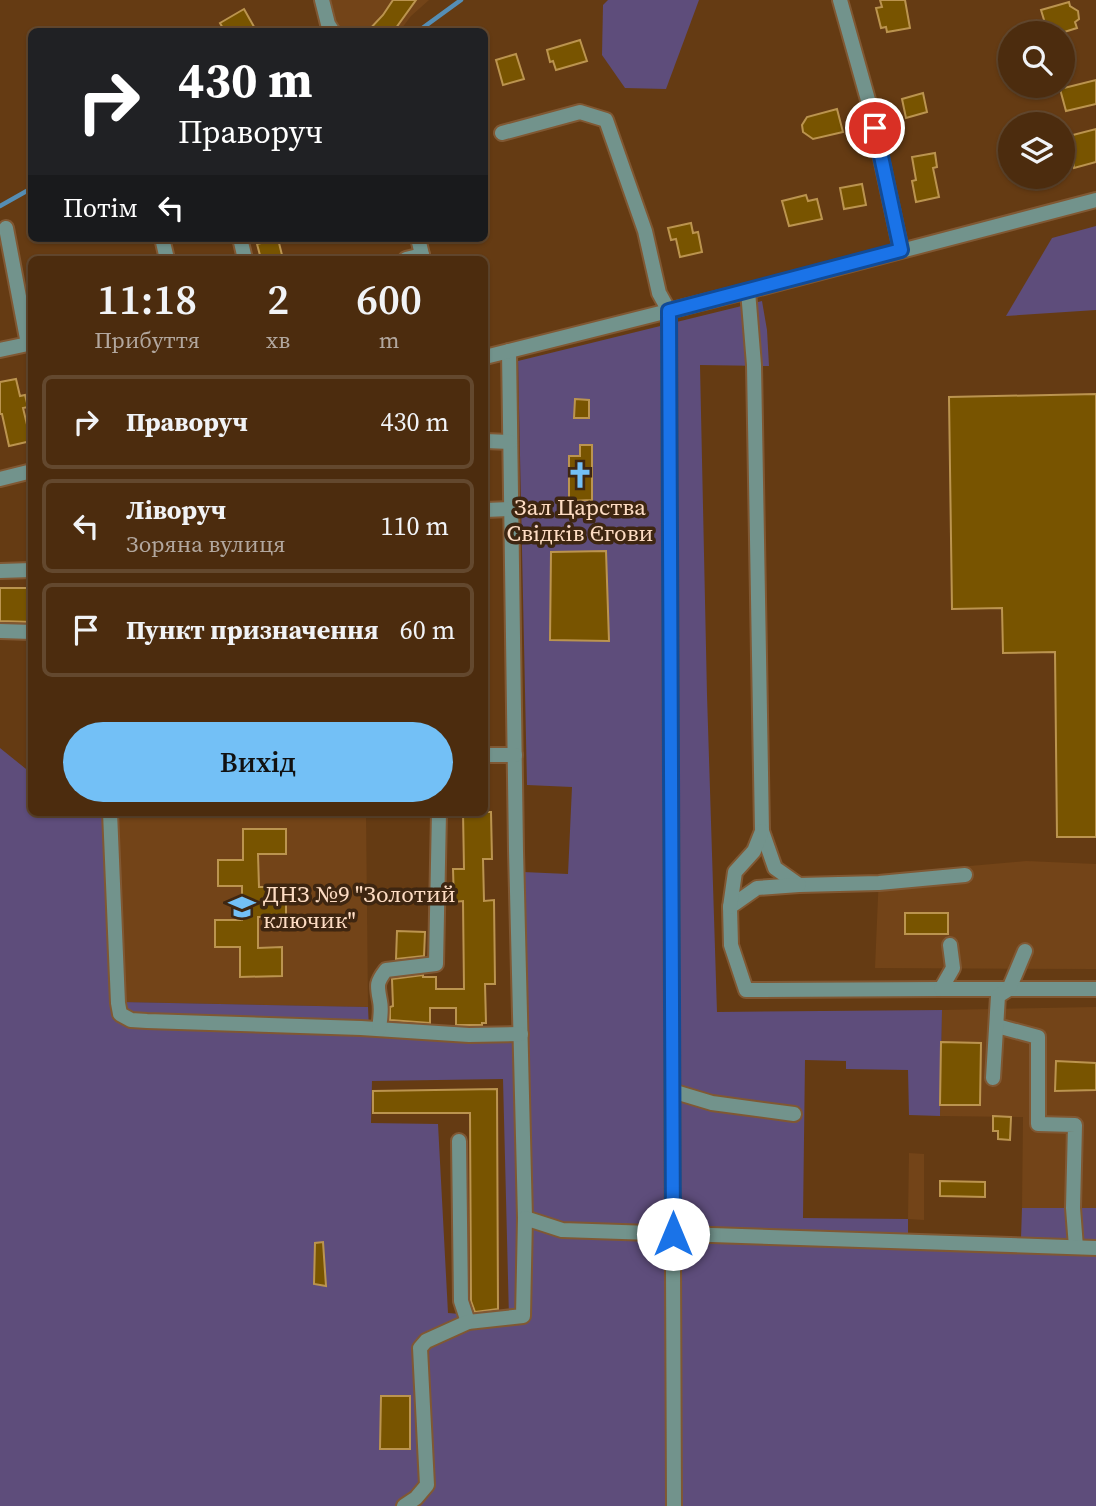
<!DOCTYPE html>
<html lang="uk">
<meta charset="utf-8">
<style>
:root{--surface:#4c2c0e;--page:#533417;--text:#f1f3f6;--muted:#b2a79e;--line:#63482e;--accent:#73c0f6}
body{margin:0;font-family:"Source Serif 4",serif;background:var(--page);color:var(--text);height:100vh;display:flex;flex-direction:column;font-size:26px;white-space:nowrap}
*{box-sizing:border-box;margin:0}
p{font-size:23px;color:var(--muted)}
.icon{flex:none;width:38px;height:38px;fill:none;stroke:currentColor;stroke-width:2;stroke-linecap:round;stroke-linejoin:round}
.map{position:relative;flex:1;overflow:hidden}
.details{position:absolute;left:28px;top:256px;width:460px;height:560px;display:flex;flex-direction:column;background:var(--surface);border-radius:10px;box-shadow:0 2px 5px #0004,0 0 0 2px var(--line)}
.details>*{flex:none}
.guide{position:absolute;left:28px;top:28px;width:460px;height:214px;border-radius:10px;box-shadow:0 2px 5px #0004,0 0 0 2px var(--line);background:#202124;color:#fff;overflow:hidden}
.fabs{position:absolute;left:998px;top:21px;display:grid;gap:14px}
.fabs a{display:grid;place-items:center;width:77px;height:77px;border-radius:50%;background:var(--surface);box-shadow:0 2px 5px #0004,0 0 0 2px var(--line);font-size:35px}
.pin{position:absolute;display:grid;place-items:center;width:60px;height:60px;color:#fff;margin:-30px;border:4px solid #fff;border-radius:50%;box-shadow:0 2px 7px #0007}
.me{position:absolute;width:77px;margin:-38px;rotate:0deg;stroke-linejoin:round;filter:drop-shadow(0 0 5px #0008)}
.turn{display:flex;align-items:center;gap:24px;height:147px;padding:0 35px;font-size:32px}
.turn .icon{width:91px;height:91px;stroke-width:2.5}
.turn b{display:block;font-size:49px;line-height:60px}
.then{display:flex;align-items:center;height:66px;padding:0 35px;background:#0003;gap:14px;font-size:26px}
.eta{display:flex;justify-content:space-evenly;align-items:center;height:119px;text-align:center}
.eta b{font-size:42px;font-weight:600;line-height:49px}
.button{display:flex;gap:14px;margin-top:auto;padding:14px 35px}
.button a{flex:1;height:80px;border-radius:42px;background:var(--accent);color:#111;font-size:28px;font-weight:600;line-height:80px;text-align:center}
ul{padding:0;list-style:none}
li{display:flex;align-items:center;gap:21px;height:94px;margin:0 14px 10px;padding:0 21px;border:4px solid var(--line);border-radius:10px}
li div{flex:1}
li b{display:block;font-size:26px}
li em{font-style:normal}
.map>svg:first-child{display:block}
.built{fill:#734418}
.green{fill:#5e4d7b;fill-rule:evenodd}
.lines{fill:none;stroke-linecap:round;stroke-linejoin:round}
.stream{stroke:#558eb5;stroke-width:4.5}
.building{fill:#785400;stroke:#bb944f;stroke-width:2}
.minor-casing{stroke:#805833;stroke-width:18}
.minor{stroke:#72938c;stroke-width:14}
.route-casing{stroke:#114b97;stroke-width:18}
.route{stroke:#1a73e8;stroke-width:12}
.labels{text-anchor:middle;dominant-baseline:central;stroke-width:7;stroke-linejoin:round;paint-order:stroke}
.poi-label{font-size:23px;fill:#fddcc3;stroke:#3e2611}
</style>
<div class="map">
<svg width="1096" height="1506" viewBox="0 0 1096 1506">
<rect width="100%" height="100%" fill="#653b13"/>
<g class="built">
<polygon points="327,0 429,0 411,16 399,32 338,31"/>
<polygon points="112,812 366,812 368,1007 121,1002"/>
<polygon points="1026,861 1096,864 1096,969 875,968 879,874"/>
<polygon points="1096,1007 1096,1208 1022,1208 1023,1117 940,1116 942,1010"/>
<polygon points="909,1153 924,1154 924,1220 908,1219"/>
</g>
<g class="green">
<polygon points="608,0 699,0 666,89 625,88 602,55 603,5"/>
<polygon points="1096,226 1096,310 1006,316 1052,238"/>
<path d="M762,301L767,330L769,366L700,365L707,695L717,1012L942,1010L940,1116L909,1115L908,1070L846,1069V1061L805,1060L803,1218L908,1219V1237L1021,1238L1022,1208H1096V1506H0V748L31,773L32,812H112L121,1002L368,1007L369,1030L529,1040L523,872L568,874L572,787L527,785L518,361ZM503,1079L509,1318L448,1313L438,1124L371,1123L372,1081Z"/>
</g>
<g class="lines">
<g class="stream">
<polyline points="417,32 461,0"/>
<polyline points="0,206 32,188"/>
</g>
</g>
<g class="building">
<polygon points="393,0 416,0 393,32 367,32 383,15"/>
<polygon points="880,0 905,0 910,28 887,32 886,27 881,28 876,8 882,7"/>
<polygon points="1069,2 1070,6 1078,11 1079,19 1075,22 1077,28 1061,33 1048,33 1041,10"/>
<polygon points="244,9 257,32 225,32 220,23"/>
<polygon points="580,40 587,61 556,70 553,61 550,62 547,50"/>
<polygon points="516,54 524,79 503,85 496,60"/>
<polygon points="1096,80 1096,104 1066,111 1060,89"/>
<polygon points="923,93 927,112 906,118 902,99"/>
<polygon points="837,109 843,132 813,139 803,132 802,125 807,117"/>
<polygon points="1096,129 1096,162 1074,168 1069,136"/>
<polygon points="935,153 937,167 933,168 939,197 916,202 912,181 916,180 912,157"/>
<polygon points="862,184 866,205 844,209 840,188"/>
<polygon points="806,195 808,201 817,199 822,219 789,226 782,201"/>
<polygon points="691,223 693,233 698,232 702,252 680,257 676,239 671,240 668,228"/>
<polygon points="278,239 283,259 261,259 257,244"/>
<polygon points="16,379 20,396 25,395 28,407 23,408 31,441 9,446 2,414 0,414 0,382"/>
<polygon points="1096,394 1096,837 1057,837 1055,652 1003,653 1002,608 952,609 949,397"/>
<polygon points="575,399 589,400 589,418 574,418"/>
<polygon points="580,445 592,445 592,500 569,501 569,456 580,456"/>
<polygon points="606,551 609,641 550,640 551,552"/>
<polygon points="0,588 32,588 32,622 0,621"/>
<polygon points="463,812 491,812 492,859 483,859 484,901 494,900 495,984 485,984 486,1023 482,1023 482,1025 456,1025 456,1008 430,1008 430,1023 390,1020 390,1007 393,1006 392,979 423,975 423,977 436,977 436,989 464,989 463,901 454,902 453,869 464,869"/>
<polygon points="243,829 286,829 286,854 258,854 259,887 286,887 286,917 258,917 258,948 282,947 282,976 240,977 240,947 215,947 215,920 242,920 242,886 218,886 218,860 243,860"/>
<rect x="905" y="913" width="43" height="21"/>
<polygon points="397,931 425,932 424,956 396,959"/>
<polygon points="941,1042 981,1043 980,1105 940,1105"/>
<polygon points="1056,1061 1096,1063 1096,1090 1055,1091"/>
<polygon points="497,1089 498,1309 475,1312 471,1301 470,1113 373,1113 373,1091"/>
<polygon points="993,1116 1011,1117 1010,1140 998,1139 998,1131 993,1131"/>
<polygon points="940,1181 985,1182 985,1197 940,1196"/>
<polygon points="323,1242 326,1286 314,1284 315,1243"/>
<polygon points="381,1396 410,1396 410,1449 380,1449"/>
</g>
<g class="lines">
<defs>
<g id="minor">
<polyline points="322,0 328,24 333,32"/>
<polyline points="840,0 870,107 901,250"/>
<polyline points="502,133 580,112 606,120 645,231 659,293 669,311 674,1506"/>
<polyline points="162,238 167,259"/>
<polyline points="240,238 245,259"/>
<polyline points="418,238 423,259"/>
<polyline points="406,259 422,255"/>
<polyline points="748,291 754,365 762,831 775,868 799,885 879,883 965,875"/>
<polyline points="0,350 28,344 6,228"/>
<polyline points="509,351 516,851 525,1218"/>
<polyline points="485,357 748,291 1096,200"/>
<polyline points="485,441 510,442"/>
<polyline points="0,479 32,471"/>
<polyline points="485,510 511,509"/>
<polyline points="0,571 32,570"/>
<polyline points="0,631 32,632"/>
<polyline points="485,755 515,755"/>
<polyline points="110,812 118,1003 120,1014 131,1020 147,1021 361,1028 469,1035 521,1034"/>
<polyline points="799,885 757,888 730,907 731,945 746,990 941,989"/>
<polyline points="730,907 735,872 754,851 762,831"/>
<polyline points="950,945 953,968 941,989 1096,989"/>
<polyline points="997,1026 1038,1037 1038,1124 1075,1125 1073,1208 1076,1247"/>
<path d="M379,1029C380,1020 382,1010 380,1001C377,985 376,983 386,970L436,964L439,812"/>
<polyline points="993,1078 998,996 1009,989 1025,951"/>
<polyline points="672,1091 712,1103 794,1114"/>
<polyline points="459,1141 461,1301 468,1322"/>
<polyline points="404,1506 416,1498 427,1485 420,1348 426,1341 468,1322 523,1316 525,1218 562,1230 1096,1248"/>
</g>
</defs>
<use href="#minor" class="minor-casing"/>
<use href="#minor" class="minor"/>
</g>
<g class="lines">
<defs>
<polyline id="route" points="673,1234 669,311 901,250 875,128"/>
</defs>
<use href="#route" class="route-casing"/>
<use href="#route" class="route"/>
</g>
<defs>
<symbol id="church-bare" viewBox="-9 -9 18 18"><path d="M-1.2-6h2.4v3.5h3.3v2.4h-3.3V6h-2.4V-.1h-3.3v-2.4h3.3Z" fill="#73c0f6" stroke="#3e2611" stroke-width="2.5" paint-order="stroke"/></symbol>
<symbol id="school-bare" viewBox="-9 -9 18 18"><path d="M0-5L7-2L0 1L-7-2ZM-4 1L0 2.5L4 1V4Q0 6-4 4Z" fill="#73c0f6" stroke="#3e2611" stroke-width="2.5" paint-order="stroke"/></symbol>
</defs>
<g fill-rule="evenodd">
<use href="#church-bare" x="561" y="456" width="38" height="38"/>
<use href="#school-bare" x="223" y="888" width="38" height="38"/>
</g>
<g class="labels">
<g class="poi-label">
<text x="580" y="507">Зал Царства<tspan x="580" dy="26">Свідків Єгови</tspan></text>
<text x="263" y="894" text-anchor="start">ДНЗ №9 "Золотий<tspan x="263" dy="26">ключик"</tspan></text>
</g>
</g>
</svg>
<div class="fabs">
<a><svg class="icon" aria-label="search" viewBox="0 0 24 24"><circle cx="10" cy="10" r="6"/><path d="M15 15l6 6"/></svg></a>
<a><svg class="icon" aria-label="layers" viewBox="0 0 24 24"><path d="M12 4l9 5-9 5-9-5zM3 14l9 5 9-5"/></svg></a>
</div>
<div class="pin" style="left:875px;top:128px;background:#d93025"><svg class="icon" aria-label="arrive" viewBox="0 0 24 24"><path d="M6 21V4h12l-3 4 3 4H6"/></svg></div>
<svg class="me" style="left:673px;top:1234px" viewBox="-20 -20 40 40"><circle r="19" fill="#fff"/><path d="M0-13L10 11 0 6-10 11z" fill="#1a73e8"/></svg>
<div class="guide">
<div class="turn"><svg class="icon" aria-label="right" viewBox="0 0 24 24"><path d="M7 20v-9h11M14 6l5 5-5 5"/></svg><div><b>430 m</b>Праворуч</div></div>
<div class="then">Потім<svg class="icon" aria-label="left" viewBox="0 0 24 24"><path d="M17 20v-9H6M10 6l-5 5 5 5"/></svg></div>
</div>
<section class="details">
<div class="eta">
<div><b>11:18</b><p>Прибуття</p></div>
<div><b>2</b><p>хв</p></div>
<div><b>600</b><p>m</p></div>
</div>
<ul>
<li><svg class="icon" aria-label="right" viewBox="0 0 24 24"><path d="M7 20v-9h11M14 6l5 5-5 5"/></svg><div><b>Праворуч</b></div><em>430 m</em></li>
<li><svg class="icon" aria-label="left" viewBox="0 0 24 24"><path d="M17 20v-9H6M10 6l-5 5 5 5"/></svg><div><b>Ліворуч</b><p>Зоряна вулиця</p></div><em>110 m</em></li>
<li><svg class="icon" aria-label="arrive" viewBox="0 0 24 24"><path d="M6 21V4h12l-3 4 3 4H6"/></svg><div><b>Пункт призначення</b></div><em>60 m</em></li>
</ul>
<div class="button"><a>Вихід</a></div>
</section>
</div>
